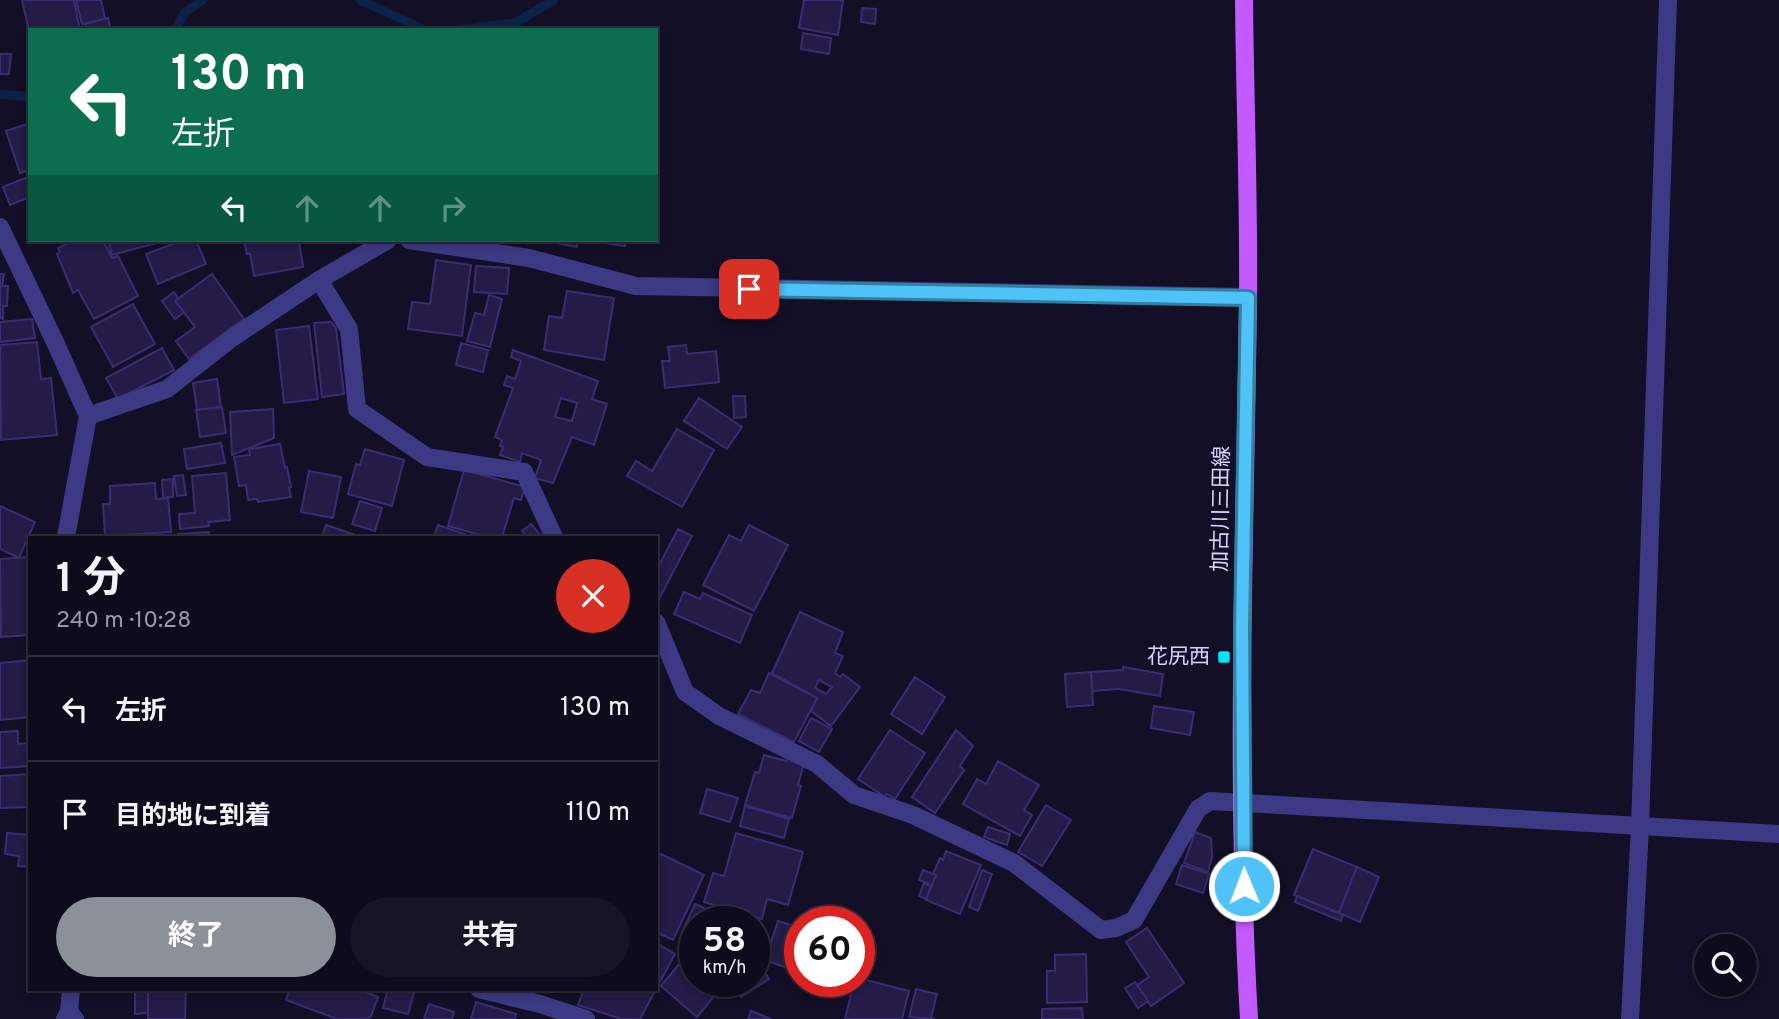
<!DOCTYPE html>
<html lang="ja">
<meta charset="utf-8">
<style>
:root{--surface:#0e0b1c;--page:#171425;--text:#f1f3f6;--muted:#9b9ba3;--line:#2e2b3b;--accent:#8c9099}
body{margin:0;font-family:Overpass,"Noto Sans JP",sans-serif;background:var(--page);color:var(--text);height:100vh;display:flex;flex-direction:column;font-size:26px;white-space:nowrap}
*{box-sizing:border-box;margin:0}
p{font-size:23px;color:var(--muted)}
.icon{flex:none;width:38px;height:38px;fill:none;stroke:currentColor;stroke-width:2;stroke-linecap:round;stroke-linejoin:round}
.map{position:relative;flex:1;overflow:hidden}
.drawer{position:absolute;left:28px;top:536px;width:630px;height:455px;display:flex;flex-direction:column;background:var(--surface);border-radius:0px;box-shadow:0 4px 10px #0003,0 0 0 2px var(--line)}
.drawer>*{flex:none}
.top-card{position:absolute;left:28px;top:28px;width:630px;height:214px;border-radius:0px;box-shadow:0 4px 10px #0003,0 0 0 2px var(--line);background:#0b6e4f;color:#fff;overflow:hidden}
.controls{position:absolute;left:1694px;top:934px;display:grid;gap:14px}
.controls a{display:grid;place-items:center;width:63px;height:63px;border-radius:50%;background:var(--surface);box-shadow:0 4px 10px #0003,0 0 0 2px var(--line);font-size:35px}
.speed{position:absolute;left:679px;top:906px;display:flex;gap:14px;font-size:35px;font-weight:700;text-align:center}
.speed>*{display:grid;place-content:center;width:91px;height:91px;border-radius:50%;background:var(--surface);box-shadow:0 4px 10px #0003,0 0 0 2px var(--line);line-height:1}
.speed small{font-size:18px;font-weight:400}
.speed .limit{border:10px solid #d22;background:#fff;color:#111}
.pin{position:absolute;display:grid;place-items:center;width:60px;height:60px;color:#fff;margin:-30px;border-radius:14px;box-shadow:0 4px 10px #0006}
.me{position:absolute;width:77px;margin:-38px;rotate:359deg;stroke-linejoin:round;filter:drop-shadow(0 0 5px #0008)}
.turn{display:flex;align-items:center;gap:24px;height:147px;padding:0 28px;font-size:32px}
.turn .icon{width:91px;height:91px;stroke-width:2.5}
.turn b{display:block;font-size:49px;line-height:60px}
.lanes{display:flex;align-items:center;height:66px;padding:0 28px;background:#0003;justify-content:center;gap:35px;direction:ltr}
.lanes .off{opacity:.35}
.round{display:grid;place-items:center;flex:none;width:74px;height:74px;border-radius:37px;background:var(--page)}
.headline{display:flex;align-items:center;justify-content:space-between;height:119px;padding:0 28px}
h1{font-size:42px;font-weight:700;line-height:52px}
.button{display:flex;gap:14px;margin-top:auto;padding:14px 28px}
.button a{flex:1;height:80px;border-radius:42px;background:var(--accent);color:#fff;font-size:28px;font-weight:700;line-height:80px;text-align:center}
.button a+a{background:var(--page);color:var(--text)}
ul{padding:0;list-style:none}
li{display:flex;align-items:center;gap:21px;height:105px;padding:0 28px;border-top:2px solid var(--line)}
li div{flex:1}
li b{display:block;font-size:26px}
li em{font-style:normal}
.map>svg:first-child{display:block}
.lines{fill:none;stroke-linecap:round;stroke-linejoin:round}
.stream{stroke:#0c2248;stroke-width:9}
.building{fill:#241b47;stroke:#3b2d73;stroke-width:2;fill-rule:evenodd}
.minor{stroke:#3d3a85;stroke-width:18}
.tertiary{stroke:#3d3a85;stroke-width:18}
.primary{stroke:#c25bff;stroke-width:18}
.route-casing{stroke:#337fa1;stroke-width:18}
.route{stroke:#4fc3f7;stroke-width:12}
.poi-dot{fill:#00e5ff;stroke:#130f26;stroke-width:2.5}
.labels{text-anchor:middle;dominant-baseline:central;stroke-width:5;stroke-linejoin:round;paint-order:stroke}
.street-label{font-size:21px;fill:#d9d4ff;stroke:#130f26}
.poi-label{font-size:21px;fill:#d9d4ff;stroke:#130f26;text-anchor:end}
</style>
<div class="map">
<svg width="1779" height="1019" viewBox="0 0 1779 1019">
<rect width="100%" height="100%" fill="#130f26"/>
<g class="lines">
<g class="stream">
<polyline points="360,0 425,30"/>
<polyline points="175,30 185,12 203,0"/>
<polyline points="455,30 515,23 554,0"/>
<polyline points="0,94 30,97"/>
</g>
</g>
<g class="building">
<polygon points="22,0 74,0 80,30 30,30 30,36"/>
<polygon points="76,0 101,0 105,19 82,24"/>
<polygon points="804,0 843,0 838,35 799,28"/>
<polygon points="862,8 876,9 875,24 861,22"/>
<polygon points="108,18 111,30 86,30 85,24"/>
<polygon points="803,33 831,38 829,54 801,49"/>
<polygon points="0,54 11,54 9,74 0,74"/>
<polygon points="30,123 30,170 20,173 6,131"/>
<polygon points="30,176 30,197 10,205 3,187"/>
<polygon points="75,240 103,240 112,258 118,256 138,296 94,319 78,290 73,293 57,254 60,252 58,248"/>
<polygon points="108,240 168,240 112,255"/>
<polygon points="183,240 196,240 206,264 158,284 146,254"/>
<polygon points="249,240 299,240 303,267 254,276 250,254 247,254 244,241"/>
<polygon points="557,240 578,240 577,247 556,243"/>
<polygon points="583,240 626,240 625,246"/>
<polygon points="436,260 471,265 462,336 408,329 412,302 430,304"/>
<polygon points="476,266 509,268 507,294 474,292"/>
<polygon points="0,274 4,274 2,286 8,286 7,306 3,306 3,319 0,318"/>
<polygon points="212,274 244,319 189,359 176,341 195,327 175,301"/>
<polygon points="567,291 614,298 604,360 544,350 549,316 562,318"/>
<polygon points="174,292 178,298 175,301 184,312 175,319 162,301"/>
<polygon points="489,295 502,299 490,347 467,341 475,313 484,315"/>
<polygon points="133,304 155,344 113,367 91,327"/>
<polygon points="32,319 35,338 0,342 0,322"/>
<polygon points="331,322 336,328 344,394 322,397 314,323"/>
<polygon points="309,326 318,399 284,403 276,330"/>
<polygon points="37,342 41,379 51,378 57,435 1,440 0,345"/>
<polygon points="461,343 488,350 483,372 456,365"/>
<polygon points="686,345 687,354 716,351 719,382 665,388 662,361 670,361 668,347"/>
<polygon points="162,348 174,370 118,399 106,378"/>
<path d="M513,350L598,381L592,399L607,404L594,445L572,437L553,483L535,478L541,460L522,453L520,462L500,455L503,447L500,446L502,440L495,437L513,388L504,385L507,376L515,379L521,361L511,357ZM561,398L577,403L572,421L555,417Z"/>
<polygon points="217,379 221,407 197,410 193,383"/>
<polygon points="733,396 745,396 746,417 734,418"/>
<polygon points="699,398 742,427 727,449 684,421"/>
<polygon points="222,407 226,433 200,437 196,410"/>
<polygon points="273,409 274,438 232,455 230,412"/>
<polygon points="677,429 714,450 682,507 627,476 636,461 652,471"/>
<polygon points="221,443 225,463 187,469 184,449"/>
<polygon points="280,444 285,468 287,467 291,487 289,488 291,497 258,502 257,499 248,500 246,485 239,486 234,457 250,455 249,449"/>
<polygon points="365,449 404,460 392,506 348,494 356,464 360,465"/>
<polygon points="464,470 525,487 521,500 514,498 502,537 488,537 448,526"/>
<polygon points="309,471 341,477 333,518 301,512"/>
<polygon points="226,473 230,520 208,522 209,526 180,529 179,514 195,513 192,476"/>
<polygon points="183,475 186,495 177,496 174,476"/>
<polygon points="173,479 173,497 163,498 162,480"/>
<polygon points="155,483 156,499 168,498 171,532 105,536 103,504 110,504 110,486"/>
<polygon points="360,501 382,508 375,531 352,524"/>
<polygon points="0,506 35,522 19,558 0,549"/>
<polygon points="531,524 542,537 526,537 522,531"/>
<polygon points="326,525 361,537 322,537"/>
<polygon points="438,525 473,537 434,537"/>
<polygon points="749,525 788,545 754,611 703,585 729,535 741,541"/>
<polygon points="678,529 692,536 659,599 656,597 656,571"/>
<polygon points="209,532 207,537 179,537 178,534"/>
<polygon points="30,557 30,635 1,637 0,559"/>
<polygon points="684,592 700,599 703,593 752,615 740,643 674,614"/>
<path d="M800,612L843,632L835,653L843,656L835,673L840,677L843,674L860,687L831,726L811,711L817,698L772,673ZM819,680L832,687L826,694L815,688Z"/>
<polygon points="30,660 30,717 0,720 0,663"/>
<polygon points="1123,667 1163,674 1160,696 1119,689 1092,691 1091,672 1123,670"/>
<polygon points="1091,672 1093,705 1067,707 1065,674"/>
<polygon points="769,673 817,698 794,742 738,714 751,690 760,693"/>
<polygon points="915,677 945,697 922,734 891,714"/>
<polygon points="1154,706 1194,712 1190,735 1151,728"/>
<polygon points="811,718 832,729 819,752 799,741"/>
<polygon points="890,730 925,753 895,799 887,794 885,797 858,779"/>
<polygon points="956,730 973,746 960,766 964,770 935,813 912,797"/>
<polygon points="18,731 18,744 30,743 30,766 0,768 0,732"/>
<polygon points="764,755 787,761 788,757 804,763 798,785 801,786 792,818 745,805 755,772 759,773"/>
<polygon points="998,761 1039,785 1024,810 1032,815 1020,836 963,804 977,779 986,784"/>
<polygon points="30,774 30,807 0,808 0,776"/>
<polygon points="707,789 738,798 730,822 700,813"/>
<polygon points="1046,805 1071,820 1042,866 1018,852"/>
<polygon points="745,806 789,819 784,838 740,826"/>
<polygon points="988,827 1010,834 1007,845 984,837"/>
<polygon points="1195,832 1211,838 1212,857 1208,872 1184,863"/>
<polygon points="7,833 30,835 30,867 18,866 19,856 5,854"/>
<polygon points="736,833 803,852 788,905 767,899 762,919 704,902 713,873 724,876"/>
<polygon points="1313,849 1357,867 1339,913 1294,895"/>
<polygon points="946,851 981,865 960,914 926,900 936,875 933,874 940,858 943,860"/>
<polygon points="661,854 704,875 673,940 656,932 656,863"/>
<polygon points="1182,865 1209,874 1203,893 1176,884"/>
<polygon points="1357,867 1379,877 1360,922 1339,913"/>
<polygon points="923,870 936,875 932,885 919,880"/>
<polygon points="982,870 992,874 978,911 969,907"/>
<polygon points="924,883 931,887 926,899 919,896"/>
<polygon points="1297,896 1343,915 1341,921 1295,902"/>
<polygon points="695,904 716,913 736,922 695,922 695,939 682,932"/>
<polygon points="778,921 800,928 800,955 796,953 790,969 765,960"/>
<polygon points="1147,928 1184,983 1151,1006 1137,985 1149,977 1126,942"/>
<polygon points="754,931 766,937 754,960"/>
<polygon points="656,943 675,954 640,1019 622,1019 578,1005 584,989 656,989"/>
<polygon points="1086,954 1087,1002 1047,1003 1047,971 1055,971 1055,955"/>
<polygon points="680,963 695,976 695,982 702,982 716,994 697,1017 661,986"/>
<polygon points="760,964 769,979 741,997 731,982 754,982 754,967"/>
<polygon points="859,978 909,991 902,1019 845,1019 854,982 859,982"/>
<polygon points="1135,982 1148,1001 1138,1008 1125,988"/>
<polygon points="135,989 148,989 148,1013 135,1014"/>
<polygon points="148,989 186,989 185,1019 148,1019"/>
<polygon points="290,989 357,989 378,997 371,1016 367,1019 337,1019 286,1000"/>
<polygon points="388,989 415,989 408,1014 383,1008"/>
<polygon points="916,989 937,994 931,1018 935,1019 909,1017"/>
<polygon points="476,1002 516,1014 515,1019 471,1019"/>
<polygon points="429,1004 454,1012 452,1019 424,1019"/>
<polygon points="1082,1008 1083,1019 1042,1019 1042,1009"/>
<polygon points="751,1011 771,1019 748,1019"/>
</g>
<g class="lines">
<g class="minor">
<polyline points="0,227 56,344 88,416 66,537"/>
<polyline points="409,240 529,258 636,286 1248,297"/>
<polyline points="319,280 388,240"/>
<polyline points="88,416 167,389 232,338 319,280 349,329 357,409 427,457 524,472 554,537"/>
<polyline points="656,622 685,692 719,716 817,764 854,795 913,815 1014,863 1101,930 1116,928 1134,920 1198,809 1210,801 1779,834"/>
<polyline points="479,989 540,1004 586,1019"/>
<polyline points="65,1019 69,1012 71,989"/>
<polyline points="1630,1019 1640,826 1668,0"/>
</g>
<polyline class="tertiary" points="69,1012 75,1019"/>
<path class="primary" d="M1244,0C1245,100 1249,201 1248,301C1245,540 1235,780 1249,1019"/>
</g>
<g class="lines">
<defs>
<polyline id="route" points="749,289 1248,298 1242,630 1244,886"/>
</defs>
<use href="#route" class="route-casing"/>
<use href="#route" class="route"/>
</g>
<rect class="poi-dot" x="1217" y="650" width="14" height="14" rx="3.5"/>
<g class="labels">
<g class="street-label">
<text transform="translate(1222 509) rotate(-89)">加古川三田線</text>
</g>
<g class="poi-label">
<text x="1210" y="657">花尻西</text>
</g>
</g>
</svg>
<div class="controls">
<a><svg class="icon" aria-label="search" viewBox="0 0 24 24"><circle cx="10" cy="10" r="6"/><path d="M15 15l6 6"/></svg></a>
</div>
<div class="speed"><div>58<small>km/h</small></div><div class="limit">60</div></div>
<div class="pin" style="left:749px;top:289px;background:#d93025"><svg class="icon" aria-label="arrive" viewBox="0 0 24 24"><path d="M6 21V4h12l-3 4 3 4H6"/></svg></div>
<svg class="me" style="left:1244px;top:886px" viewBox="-20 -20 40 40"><circle r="17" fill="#4fc3f7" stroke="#fff" stroke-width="3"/><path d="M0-11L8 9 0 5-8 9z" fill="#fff"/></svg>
<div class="top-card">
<div class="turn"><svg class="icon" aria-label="left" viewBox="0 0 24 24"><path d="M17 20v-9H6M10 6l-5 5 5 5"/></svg><div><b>130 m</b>左折</div></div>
<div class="lanes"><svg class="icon" aria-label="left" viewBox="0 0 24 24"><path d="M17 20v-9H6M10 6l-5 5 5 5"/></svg><svg class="icon off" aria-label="ahead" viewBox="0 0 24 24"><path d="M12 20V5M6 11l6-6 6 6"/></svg><svg class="icon off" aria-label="ahead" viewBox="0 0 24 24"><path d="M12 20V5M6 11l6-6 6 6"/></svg><svg class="icon off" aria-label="right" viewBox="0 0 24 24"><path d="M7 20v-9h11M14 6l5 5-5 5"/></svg></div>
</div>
<section class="drawer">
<div class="headline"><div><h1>1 分</h1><p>240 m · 10:28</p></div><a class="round" style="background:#d93025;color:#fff"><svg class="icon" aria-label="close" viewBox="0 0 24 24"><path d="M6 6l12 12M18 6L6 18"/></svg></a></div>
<ul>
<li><svg class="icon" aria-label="left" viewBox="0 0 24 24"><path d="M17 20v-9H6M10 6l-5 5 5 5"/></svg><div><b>左折</b></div><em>130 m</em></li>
<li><svg class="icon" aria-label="arrive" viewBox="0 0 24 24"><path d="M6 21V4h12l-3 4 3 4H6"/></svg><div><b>目的地に到着</b></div><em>110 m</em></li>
</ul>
<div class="button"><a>終了</a><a>共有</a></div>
</section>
</div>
